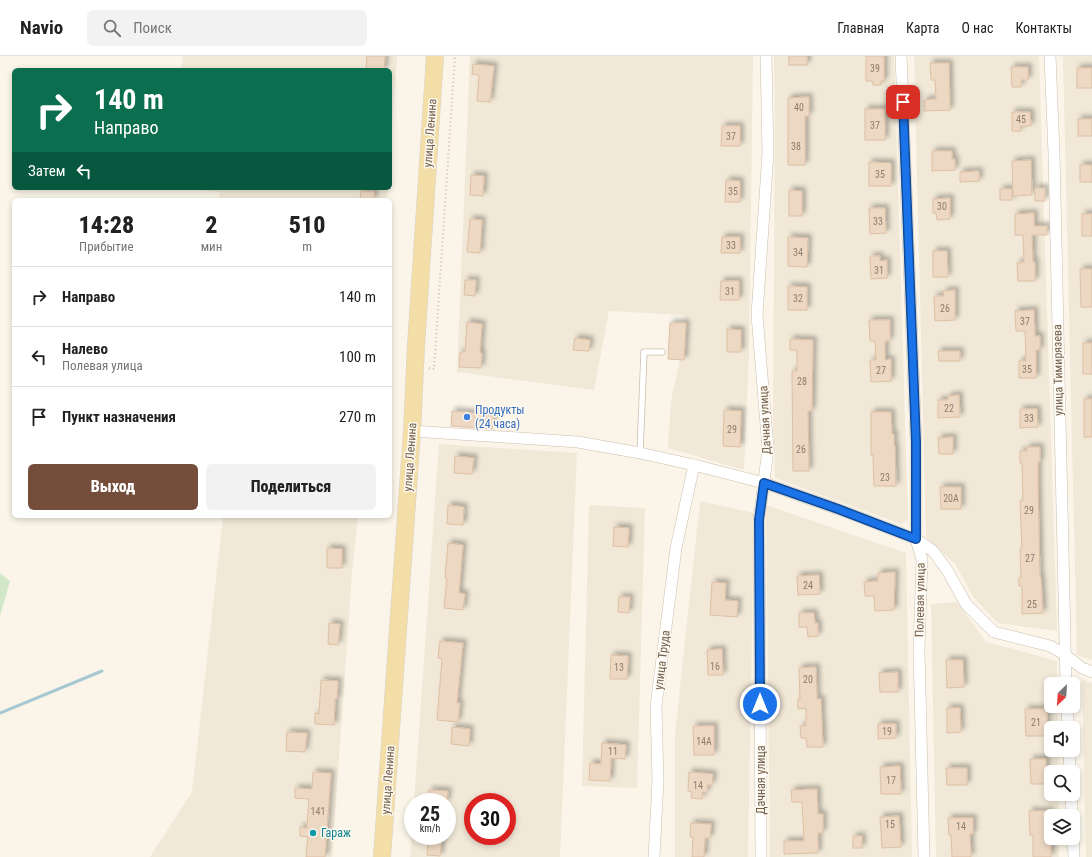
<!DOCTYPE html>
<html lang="ru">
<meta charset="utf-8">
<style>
:root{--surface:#fff;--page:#f2f2f2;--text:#222;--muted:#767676;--line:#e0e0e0;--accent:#744d3b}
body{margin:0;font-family:"Roboto Condensed",sans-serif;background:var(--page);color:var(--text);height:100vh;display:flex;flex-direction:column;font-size:15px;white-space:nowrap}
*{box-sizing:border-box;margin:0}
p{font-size:13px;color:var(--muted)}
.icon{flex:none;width:22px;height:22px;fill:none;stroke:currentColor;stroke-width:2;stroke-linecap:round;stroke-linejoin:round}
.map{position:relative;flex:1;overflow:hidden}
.details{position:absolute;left:12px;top:142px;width:380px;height:320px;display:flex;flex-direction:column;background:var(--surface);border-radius:6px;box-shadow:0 2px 6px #0003}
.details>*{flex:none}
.top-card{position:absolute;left:12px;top:12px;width:380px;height:122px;border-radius:6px;box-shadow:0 2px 6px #0003;background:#0b6e4f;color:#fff;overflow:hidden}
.needle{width:26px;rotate:205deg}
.fabs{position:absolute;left:1044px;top:621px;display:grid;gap:8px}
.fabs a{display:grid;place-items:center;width:36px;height:36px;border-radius:6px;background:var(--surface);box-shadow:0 2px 6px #0003;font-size:20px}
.speed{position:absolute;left:404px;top:737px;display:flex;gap:8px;font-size:20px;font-weight:700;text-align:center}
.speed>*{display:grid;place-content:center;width:52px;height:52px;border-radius:50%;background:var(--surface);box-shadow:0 2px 6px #0003;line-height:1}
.speed small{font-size:10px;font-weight:400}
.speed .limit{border:6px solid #d22;background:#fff;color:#111}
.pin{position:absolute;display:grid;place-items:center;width:34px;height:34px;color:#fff;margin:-17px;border-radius:8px;box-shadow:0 2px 6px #0006}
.me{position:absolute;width:44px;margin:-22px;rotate:0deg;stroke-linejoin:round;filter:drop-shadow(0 0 3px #0008)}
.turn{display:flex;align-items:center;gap:14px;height:84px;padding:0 16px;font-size:18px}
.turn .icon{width:52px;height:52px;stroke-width:2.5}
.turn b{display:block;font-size:28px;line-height:34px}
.then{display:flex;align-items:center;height:38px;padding:0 16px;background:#0003;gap:8px;font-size:15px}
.eta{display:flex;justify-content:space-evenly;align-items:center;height:68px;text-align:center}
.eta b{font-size:24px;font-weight:800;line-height:28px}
.action{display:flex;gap:8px;margin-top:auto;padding:8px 16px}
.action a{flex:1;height:46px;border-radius:6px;background:var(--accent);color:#fff;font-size:16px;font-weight:800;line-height:46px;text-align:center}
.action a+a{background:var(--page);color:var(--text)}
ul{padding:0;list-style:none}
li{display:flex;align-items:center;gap:12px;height:60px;padding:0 16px;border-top:1px solid var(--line)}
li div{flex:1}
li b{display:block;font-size:15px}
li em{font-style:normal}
header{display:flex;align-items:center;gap:24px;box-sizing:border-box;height:56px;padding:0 20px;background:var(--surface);border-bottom:1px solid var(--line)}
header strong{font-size:19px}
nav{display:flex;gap:22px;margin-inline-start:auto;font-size:14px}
.search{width:280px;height:36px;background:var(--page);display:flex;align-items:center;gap:10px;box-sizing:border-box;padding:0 14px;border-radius:6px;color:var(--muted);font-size:15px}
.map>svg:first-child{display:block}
.residential{fill:#f1e8d7;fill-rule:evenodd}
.green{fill:#d2e7c8}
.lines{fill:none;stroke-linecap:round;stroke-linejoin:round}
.stream{stroke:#a6c8d3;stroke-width:3}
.building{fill:#edd8c3;stroke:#dec0a4;filter:url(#shadow)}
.service-casing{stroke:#ccbeaf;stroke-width:7}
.minor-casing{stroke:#ccbeaf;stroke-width:12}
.primary-casing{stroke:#d8d2ce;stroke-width:18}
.path{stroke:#d2bba6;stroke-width:2;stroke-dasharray:1 3;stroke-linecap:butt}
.service{stroke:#fff;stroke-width:5.5}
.minor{stroke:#fff;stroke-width:11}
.primary{stroke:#f3dea7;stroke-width:17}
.route-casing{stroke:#114b97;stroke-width:10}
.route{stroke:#1a73e8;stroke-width:7}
.shop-dot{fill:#3f7fe0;stroke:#fdf9ef;stroke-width:1.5}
.culture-dot{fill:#0f9aa8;stroke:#fdf9ef;stroke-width:1.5}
.labels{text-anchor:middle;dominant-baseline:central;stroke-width:3;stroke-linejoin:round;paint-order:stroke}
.number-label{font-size:10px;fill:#917d6c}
.street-label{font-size:12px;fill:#725f4f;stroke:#fdf9ef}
.shop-label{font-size:12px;fill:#366cbe;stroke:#fdf9ef;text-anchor:start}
.culture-label{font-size:12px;fill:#0d838f;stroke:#fdf9ef;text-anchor:start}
</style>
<header>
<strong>Navio</strong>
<div class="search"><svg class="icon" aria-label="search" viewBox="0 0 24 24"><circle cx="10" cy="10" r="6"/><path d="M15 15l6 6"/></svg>Поиск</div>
<nav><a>Главная</a><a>Карта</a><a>О нас</a><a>Контакты</a></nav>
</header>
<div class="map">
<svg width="1092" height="801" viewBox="0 0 1092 801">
<defs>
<filter id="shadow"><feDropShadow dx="3.5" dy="-3.5" stdDeviation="2" flood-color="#0004"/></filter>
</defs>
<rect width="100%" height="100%" fill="#faf5e8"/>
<g class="residential">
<polygon points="183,0 397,0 390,100 390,14 181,14"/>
<polygon points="470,0 753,0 749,299 744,414 668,392 671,345 681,298 685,259 609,255 594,334 457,316"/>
<polygon points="774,0 894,0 908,463 901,468 775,422 773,361 775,63"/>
<polygon points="914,0 1039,0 1057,575 998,567 974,542 955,508 926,481"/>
<polygon points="1063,0 1092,0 1092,604 1077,599"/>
<polygon points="181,132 388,132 387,144 219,144 220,136"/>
<path d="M439,388L577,397L560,801H410L413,761V780H447V746H414ZM473,746H507V780H473Z"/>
<polygon points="700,445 754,457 748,801 675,801 675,678"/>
<polygon points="589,449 645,452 637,732 582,730"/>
<polygon points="766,449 906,497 912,801 770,801"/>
<polygon points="223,460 358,460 352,517 332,801 150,801 192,736"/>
<polygon points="957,546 986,586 1057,605 1057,628 1051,628 1051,650 1057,650 1058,672 1051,672 1051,694 1058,694 1058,716 1051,716 1051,738 1059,738 1059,760 1051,760 1051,782 1059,782 1059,801 936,801 931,548"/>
<polygon points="1082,623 1092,627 1092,801 1086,801"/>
</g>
<polygon class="green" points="0,517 10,525 0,560"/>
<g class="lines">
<polyline class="stream" points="0,657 102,615"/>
</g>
<g class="building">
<polygon points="367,0 385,0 384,14 366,14"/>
<rect x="789" y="0" width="18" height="9"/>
<polygon points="866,0 884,0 884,25 881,25 881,29 873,29 872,25 866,25"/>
<polygon points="930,7 949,7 950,54 924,55 924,44 936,43 935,24 931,24"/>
<polygon points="473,8 494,10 490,46 477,45 479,19 472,18"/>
<polygon points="1011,11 1028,11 1028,24 1021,24 1021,31 1012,31"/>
<rect x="1077" y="12" width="15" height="20"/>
<polygon points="809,41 809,60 805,60 805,109 788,109 788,42"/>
<rect x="865" y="53" width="20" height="31"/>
<polygon points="1012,56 1030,56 1031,70 1020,70 1021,75 1012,75"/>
<rect x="1078" y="63" width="14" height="17"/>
<polygon points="722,70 740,70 740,90 721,90"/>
<polygon points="932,95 952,95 952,103 955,103 955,114 932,115"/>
<polygon points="1031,104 1032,139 1013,140 1012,105"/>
<polygon points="869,106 891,107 891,130 869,130"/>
<rect x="1080" y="109" width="12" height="17"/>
<polygon points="979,115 979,125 960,126 960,116"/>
<polygon points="471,119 484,120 483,140 470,139"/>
<polygon points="726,124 740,125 740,146 725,146"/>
<rect x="1035" y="132" width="10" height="13"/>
<rect x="1000" y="133" width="12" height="11"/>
<polygon points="789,134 802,135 802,160 789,160"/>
<polygon points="361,135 374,135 374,144 360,144"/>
<polygon points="950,142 950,163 937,164 936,157 933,157 933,143"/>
<polygon points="869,152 885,152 886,177 870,178"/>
<polygon points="1034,157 1034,170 1047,170 1047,179 1032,179 1033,206 1035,206 1035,225 1018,225 1017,207 1024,206 1023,179 1015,179 1015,158"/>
<rect x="1082" y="158" width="10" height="22"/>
<polygon points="470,163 482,164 480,197 467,196"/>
<polygon points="722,181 740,181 740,197 721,197"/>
<polygon points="788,181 808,182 807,211 788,210"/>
<polygon points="933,195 947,195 948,221 933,221"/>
<polygon points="870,200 880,200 880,205 887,204 887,222 871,223"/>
<polygon points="1080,213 1092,213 1092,251 1081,251"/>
<polygon points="465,224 476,224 475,240 464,239"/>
<polygon points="721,225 739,225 739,244 720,244"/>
<polygon points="788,230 807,231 807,254 788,254"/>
<polygon points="955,234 955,264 935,265 934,240 944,240 943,235"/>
<polygon points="1034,254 1035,280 1040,280 1040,294 1036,294 1036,322 1019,322 1019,305 1026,305 1025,275 1016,275 1015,255"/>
<polygon points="869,264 890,264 890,285 885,285 885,304 891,303 891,325 871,326 870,304 876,304 875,285 870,285"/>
<polygon points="467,266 482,268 480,297 482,297 481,312 459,311 460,296 465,296"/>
<polygon points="670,267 686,267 684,304 668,303"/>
<polygon points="727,273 741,274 741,296 727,296"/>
<polygon points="575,282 590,284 589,295 573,294"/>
<polygon points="790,283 813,284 812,347 812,355 808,355 809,415 793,415 792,315 797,315 797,294 790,294"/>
<rect x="1083" y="287" width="9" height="31"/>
<polygon points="938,295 960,295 960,305 939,305"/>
<polygon points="959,339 960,361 938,362 938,344 948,344 948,340"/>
<rect x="1084" y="343" width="8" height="38"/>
<polygon points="1020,353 1037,353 1038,371 1020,372"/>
<polygon points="724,354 741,355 740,391 723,390"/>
<polygon points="452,355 494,359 492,373 451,370"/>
<polygon points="871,356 891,356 892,378 894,378 894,390 895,390 896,430 874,430 873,399 871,399"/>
<polygon points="953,381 953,398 939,398 938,382"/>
<polygon points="1027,391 1040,391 1040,406 1038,406 1038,432 1040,521 1041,521 1043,557 1022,558 1022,530 1019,530 1019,522 1021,521 1020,493 1022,493 1020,445 1023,445 1022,407 1020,407 1020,395 1027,395"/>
<polygon points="455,400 474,402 472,418 454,417"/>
<polygon points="940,431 961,431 961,453 941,453"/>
<polygon points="448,449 464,451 463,469 447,468"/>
<polygon points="614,471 629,472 628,491 613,490"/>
<polygon points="448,487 463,489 459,537 465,538 463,554 444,552 447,522 445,522"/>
<polygon points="327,492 342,493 342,512 327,512"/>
<polygon points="895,516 894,554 875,555 874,540 865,540 864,526 878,525 878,517"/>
<polygon points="819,519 820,538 798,539 797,520"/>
<polygon points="712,526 726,527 725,544 738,545 737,561 710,559"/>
<polygon points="619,541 630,541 629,557 618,556"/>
<polygon points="799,557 814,557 815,567 818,567 818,580 808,581 807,571 799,571"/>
<polygon points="329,567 340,568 338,589 328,588"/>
<polygon points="440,585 463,587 457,647 460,647 458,666 437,664 442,603 438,602"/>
<polygon points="722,593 723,619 708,619 707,594"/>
<polygon points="611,599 628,600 627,623 610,623"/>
<polygon points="946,604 963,604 964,631 947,632"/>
<polygon points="816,611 817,643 821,643 823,691 807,691 806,682 801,682 800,670 806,670 806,652 798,653 798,643 800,643 799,612"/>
<polygon points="898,616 898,636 880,636 879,617"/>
<polygon points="321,624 338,625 337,643 335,643 334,669 315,668 315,657 319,658"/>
<polygon points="947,652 960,652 961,676 947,677"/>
<polygon points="1025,653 1047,653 1047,680 1026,680"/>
<polygon points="878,668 896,668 896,682 878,683"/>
<polygon points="693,670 714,670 714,699 694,699"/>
<polygon points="452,671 470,673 469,690 451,688"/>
<polygon points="287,676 307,677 305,696 286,695"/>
<polygon points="602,687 626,689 625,703 611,702 610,725 589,724 590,707 601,708"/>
<polygon points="1030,703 1046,703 1047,728 1031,728"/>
<polygon points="900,710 901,738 881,738 880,711"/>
<polygon points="946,712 967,712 967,729 947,729"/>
<polygon points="313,716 331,717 325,801 306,801 308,781 300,780 300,771 307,772 309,743 295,742 295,732 312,733"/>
<polygon points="689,716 713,718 712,729 707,729 707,737 702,736 702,743 691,742 692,736 688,735"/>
<polygon points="817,733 818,758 823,758 823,777 818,777 818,797 784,798 784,785 804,785 802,746 792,746 791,734"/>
<polygon points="429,734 448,735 447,746 428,746"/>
<polygon points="1029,755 1050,755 1051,801 1033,801 1033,779 1030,779"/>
<polygon points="899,760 901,791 882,792 880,761"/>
<polygon points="948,762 973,762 973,778 970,778 971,801 952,801 951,779 949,779"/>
<polygon points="691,767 711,768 710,782 705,782 704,801 692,801 693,781 690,781"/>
<polygon points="429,780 442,780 440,800 427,799"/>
<rect x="853" y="780" width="9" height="12"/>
</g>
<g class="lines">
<defs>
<polyline id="service" points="640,397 644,296 662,296"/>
<g id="minor">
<polyline points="901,0 916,386 916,483 922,504 919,593 924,801"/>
<polyline points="1050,0 1054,97 1066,628"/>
<polyline points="412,375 578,386 640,397 694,409 764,427 838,453 916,483 933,495 947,514 966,548 994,576 1050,590 1064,598 1082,612 1092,616"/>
<polyline points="1067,650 1068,672"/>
<polyline points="1069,694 1070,716"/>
<polyline points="1071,738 1072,760"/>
<polyline points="1073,780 1074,801"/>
<polyline points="654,801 658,724 656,650 676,492 694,409"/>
<polyline points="761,801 759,464 768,393 757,259 768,97 766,0"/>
</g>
<polyline id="primary" points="382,801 412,375 416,290 435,0"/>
</defs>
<use href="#service" class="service-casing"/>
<use href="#minor" class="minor-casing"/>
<use href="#primary" class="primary-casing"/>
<polyline class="path" points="429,312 434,313 455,0"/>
<use href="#service" class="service"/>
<use href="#minor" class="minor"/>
<use href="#primary" class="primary"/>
</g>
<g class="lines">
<defs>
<polyline id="route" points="760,648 759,464 764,427 838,453 916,483 916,386 903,46"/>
</defs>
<use href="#route" class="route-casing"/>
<use href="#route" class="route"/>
</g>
<circle class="shop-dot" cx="467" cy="361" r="4"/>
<circle class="culture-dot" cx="313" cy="777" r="4"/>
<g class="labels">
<g class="number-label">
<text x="875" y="12">39</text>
<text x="799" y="51">40</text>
<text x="1021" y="63">45</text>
<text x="875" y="69">37</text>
<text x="731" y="80">37</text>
<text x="796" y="90">38</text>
<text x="880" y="118">35</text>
<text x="733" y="135">35</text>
<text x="942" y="150">30</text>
<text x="878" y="165">33</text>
<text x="731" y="189">33</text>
<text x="798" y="196">34</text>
<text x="879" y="214">31</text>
<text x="730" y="235">31</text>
<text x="798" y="242">32</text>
<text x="945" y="252">26</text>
<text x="1025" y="265">37</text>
<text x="1027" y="313">35</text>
<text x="881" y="314">27</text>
<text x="802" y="325">28</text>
<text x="949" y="352">22</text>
<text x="1029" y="362">33</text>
<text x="732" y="373">29</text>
<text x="801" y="393">26</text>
<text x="885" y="421">23</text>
<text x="951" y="442">20А</text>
<text x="1029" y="454">29</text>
<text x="1030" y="502">27</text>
<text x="808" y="529">24</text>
<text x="1032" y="548">25</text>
<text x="715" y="610">16</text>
<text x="619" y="611">13</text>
<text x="808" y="623">20</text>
<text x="1036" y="666">21</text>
<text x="887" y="675">19</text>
<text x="704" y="685">14А</text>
<text x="613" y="695">11</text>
<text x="891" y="724">17</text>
<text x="698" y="729">14</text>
<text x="318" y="755">141</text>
<text x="890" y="768">15</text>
<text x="961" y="770">14</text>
</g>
<g class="street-label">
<text transform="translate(430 77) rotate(-86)">улица Ленина</text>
<text transform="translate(1058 314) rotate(-91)">улица Тимирязева</text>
<text transform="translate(765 364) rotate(-93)">Дачная улица</text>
<text transform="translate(410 401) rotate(-86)">улица Ленина</text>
<text transform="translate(920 544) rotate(-89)">Полевая улица</text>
<text transform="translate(662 604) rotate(-83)">улица Труда</text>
<text transform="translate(388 724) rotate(-86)">улица Ленина</text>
<text transform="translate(761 724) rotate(-90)">Дачная улица</text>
</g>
<g class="shop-label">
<text x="475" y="354">Продукты<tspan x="475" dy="14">(24 часа)</tspan></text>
</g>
<g class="culture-label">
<text x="321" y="777">Гараж</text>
</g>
</g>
</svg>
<div class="fabs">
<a><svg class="needle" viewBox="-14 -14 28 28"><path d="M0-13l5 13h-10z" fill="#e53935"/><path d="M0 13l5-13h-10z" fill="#767676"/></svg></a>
<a><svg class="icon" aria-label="sound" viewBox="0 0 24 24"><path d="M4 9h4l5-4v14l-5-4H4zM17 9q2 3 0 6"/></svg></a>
<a><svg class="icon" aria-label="search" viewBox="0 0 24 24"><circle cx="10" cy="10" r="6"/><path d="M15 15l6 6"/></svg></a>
<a><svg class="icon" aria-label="layers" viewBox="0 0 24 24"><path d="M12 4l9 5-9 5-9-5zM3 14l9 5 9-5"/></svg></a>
</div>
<div class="speed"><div>25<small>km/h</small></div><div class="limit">30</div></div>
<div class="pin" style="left:903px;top:46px;background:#d93025"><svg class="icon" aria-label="arrive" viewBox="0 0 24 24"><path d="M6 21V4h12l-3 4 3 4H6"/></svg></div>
<svg class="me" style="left:760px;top:648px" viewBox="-20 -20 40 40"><circle r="17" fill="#1a73e8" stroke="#fff" stroke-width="3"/><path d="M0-11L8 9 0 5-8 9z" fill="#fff"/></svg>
<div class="top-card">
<div class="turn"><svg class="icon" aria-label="right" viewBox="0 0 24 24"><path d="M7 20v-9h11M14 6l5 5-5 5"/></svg><div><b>140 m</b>Направо</div></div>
<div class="then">Затем<svg class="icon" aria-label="left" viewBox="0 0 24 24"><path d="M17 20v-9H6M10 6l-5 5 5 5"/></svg></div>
</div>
<section class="details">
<div class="eta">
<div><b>14:28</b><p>Прибытие</p></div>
<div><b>2</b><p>мин</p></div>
<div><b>510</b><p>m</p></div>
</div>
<ul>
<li><svg class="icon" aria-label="right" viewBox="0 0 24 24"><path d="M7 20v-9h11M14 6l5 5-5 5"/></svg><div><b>Направо</b></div><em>140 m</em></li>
<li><svg class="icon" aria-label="left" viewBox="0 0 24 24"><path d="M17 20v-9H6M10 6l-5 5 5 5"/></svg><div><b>Налево</b><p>Полевая улица</p></div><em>100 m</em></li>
<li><svg class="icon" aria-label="arrive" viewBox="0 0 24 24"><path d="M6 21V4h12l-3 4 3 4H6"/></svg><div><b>Пункт назначения</b></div><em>270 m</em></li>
</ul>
<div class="action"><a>Выход</a><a>Поделиться</a></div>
</section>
</div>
